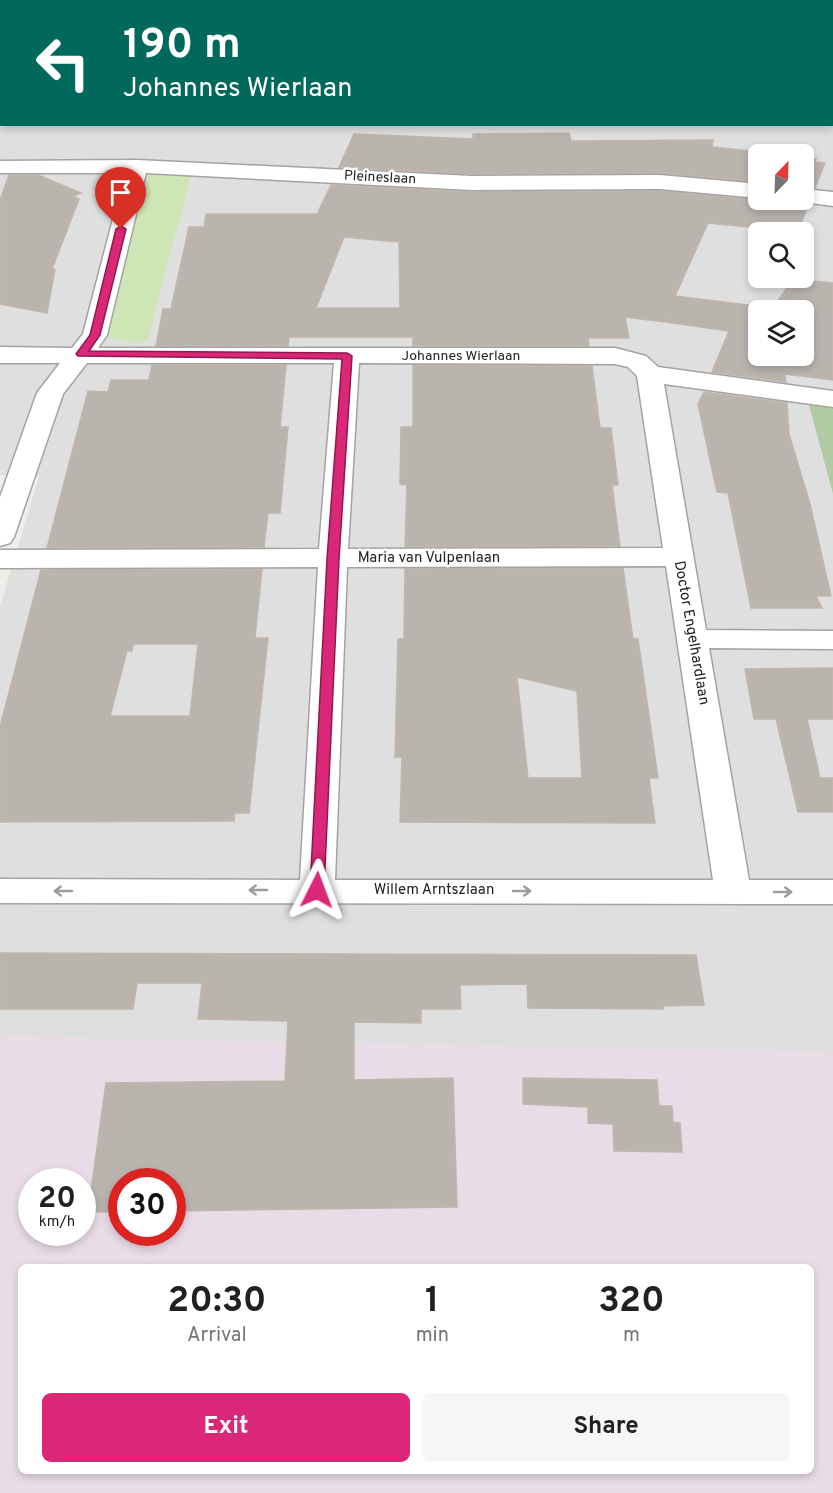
<!DOCTYPE html>
<style>
:root{--surface:#fff;--page:#f6f6f6;--text:#202124;--muted:#757577;--accent:#db2777}
body{margin:0;font-family:Overpass,sans-serif;background:var(--page);color:var(--text);height:100vh;display:flex;flex-direction:column;font-size:22px;white-space:nowrap}
*{box-sizing:border-box;margin:0}
p{font-size:20px;color:var(--muted)}
.icon{flex:none;width:33px;height:33px;fill:none;stroke:currentColor;stroke-width:2;stroke-linecap:round;stroke-linejoin:round}
.map{position:relative;flex:1;overflow:hidden}
.panel{position:absolute;left:18px;top:1264px;width:796px;height:210px;display:flex;flex-direction:column;background:var(--surface);border-radius:9px;box-shadow:0 3px 9px #0003}
.panel>*{flex:none}
.top-card{position:absolute;left:0px;top:0px;width:834px;height:126px;box-shadow:0 3px 9px #0003;background:#00695c;color:#fff;overflow:hidden}
.needle{width:39px;rotate:23deg}
.tools{position:absolute;left:748px;top:144px;display:grid;gap:12px}
.tools a{display:grid;place-items:center;width:66px;height:66px;border-radius:9px;background:var(--surface);box-shadow:0 3px 9px #0003;font-size:30px}
.speed{position:absolute;left:18px;top:1168px;display:flex;gap:12px;font-size:30px;font-weight:700;text-align:center}
.speed>*{display:grid;place-content:center;width:78px;height:78px;border-radius:50%;background:var(--surface);box-shadow:0 3px 9px #0003;line-height:1}
.speed small{font-size:15px;font-weight:400}
.speed .limit{border:9px solid #d22;background:#fff;color:#111}
.pin{position:absolute;display:grid;place-items:center;width:51px;height:51px;color:#fff;margin:-62px -26px;border-radius:50% 50% 50% 0;rotate:-45deg;box-shadow:0 0 6px #0007}
.pin .icon{rotate:45deg}
.me{position:absolute;width:66px;margin:-33px;rotate:3deg;stroke-linejoin:round;filter:drop-shadow(0 0 4px #0008)}
.turn{display:flex;align-items:center;gap:21px;height:126px;padding:0 24px;font-size:27px}
.turn .icon{width:78px;height:78px;stroke-width:2.5}
.turn b{display:block;font-size:42px;line-height:51px}
.eta{display:flex;justify-content:space-evenly;align-items:center;height:102px;text-align:center}
.eta b{font-size:36px;font-weight:700;line-height:42px}
.primary-button{display:flex;gap:12px;margin-top:auto;padding:12px 24px}
.primary-button a{flex:1;height:69px;border-radius:9px;background:var(--accent);color:#fff;font-size:24px;font-weight:700;line-height:69px;text-align:center}
.primary-button a+a{background:var(--page);color:var(--text)}
.map>svg:first-child{display:block}
.residential{fill:#e0dfdf;fill-rule:evenodd}
.industrial{fill:#e9dce7;fill-rule:evenodd}
.grass{fill:#cee5b6}
.forest{fill:#b0cba3}
.park{fill:#cdf5cf}
.building{fill:#bab4af;stroke:#c1b6ad;stroke-width:1.5;fill-rule:evenodd}
.lines{fill:none;stroke-linecap:round;stroke-linejoin:round}
.street-casing{stroke:#a3a3a3;stroke-width:3}
.street{fill:#fff;fill-rule:evenodd}
.oneway{stroke:#9c9c9c}
.route{fill:#db2777;stroke:#8e194d;stroke-width:1.5}
.labels{text-anchor:middle;dominant-baseline:central;stroke-width:5;stroke-linejoin:round;paint-order:stroke}
.far-street-label{font-size:14px;fill:#222;stroke:#fff}
.street-label{font-size:15px;fill:#222;stroke:#fff}
</style>
<div class="map">
<svg width="833" height="1493" viewBox="0 0 833 1493">
<rect width="100%" height="100%" fill="#f1eeea"/>
<path class="residential" d="M833,5V1053L0,1037V606L39,476L0,475V90L2,124H832ZM759,154H804V200H759ZM759,232H804V278H759ZM759,310H804V356H759Z"/>
<path class="industrial" d="M0,1037L833,1053V1493H0ZM32,1182H82V1233H32ZM122,1182H172V1233H122ZM21,1268H812V1472H21Z"/>
<path class="grass" d="M153,170L192,172L147,341H124L108,338V328C115,303 140,181 153,170Z"/>
<polygon class="forest" points="810,401 833,403 833,494 809,405"/>
<polygon class="park" points="0,0 509,0 2,2 1,90"/>
<g class="building">
<polygon points="569,133 571,141 713,140 712,147 777,154 759,154 759,182 660,173 472,174 339,167 354,134 473,139 473,134"/>
<polygon points="804,158 816,159 815,162 825,163 815,188 804,187"/>
<polygon points="9,175 38,175 81,193 73,196 79,199 52,269 55,269 47,313 0,304 0,200"/>
<path d="M331,185L472,192L660,191L759,200H794L796,203L808,205L798,232L708,223L675,296L773,308L793,279L833,283V380L785,374L786,382L712,372L729,331L666,322L667,314L664,322L625,317L629,338H588L589,346H413V337H289L288,346H156L163,309H171L189,227H204L206,214H317ZM344,237L399,242L400,308H316ZM759,310H804V356H759Z"/>
<polygon points="152,365 286,365 280,427 288,427 280,513 268,513 264,547 47,548 88,391 108,392 111,380 149,380"/>
<polygon points="413,365 592,366 600,428 611,428 618,485 612,485 620,546 405,547 407,485 400,484 401,427 413,427"/>
<polygon points="704,392 787,403 789,434 810,504 831,596 816,596 822,608 751,608 728,493 717,492 713,474 698,404"/>
<path d="M623,568L633,639H638L658,778H649L655,823L400,822L402,757H395L398,639H404L405,569ZM517,677L577,691L582,778H528Z"/>
<path d="M262,569L255,638H268L249,813H235L234,821L0,822V727L41,570ZM133,644H198L190,716H110L127,651H132Z"/>
<polygon points="833,668 833,719 807,719 820,778 833,778 833,812 798,812 776,719 754,719 745,669"/>
<polygon points="0,953 696,955 704,1005 663,1006 663,1009 528,1008 527,984 460,985 461,1009 421,1009 421,1023 354,1022 354,1080 453,1078 457,1207 172,1211 172,1182 122,1182 122,1212 88,1212 106,1083 285,1081 288,1021 198,1019 202,983 137,983 133,1009 0,1009"/>
<polygon points="523,1078 657,1080 659,1106 672,1106 673,1122 680,1123 682,1152 614,1151 613,1124 588,1123 588,1107 523,1104"/>
</g>
<g class="lines">
<defs>
<g id="street">
<rect x="832" y="35" width="1" height="12"/>
<path d="M137,160L472,176L660,175L759,184V198L660,189L472,190L146,173L107,335L98,348H615L646,356L658,367L833,391V407L664,384L706,630L833,631V649L709,648L749,880H833V904L0,903V879L300,880L318,567L0,568V550L319,549L334,363H87L63,394L14,537L10,543L0,546V497L37,393L60,363H0V347L72,348L83,334L125,173H0V161ZM359,363L615,364L628,367L637,376L663,548L348,549ZM666,566L713,880H335L347,567Z"/>
<polygon points="804,189 833,192 833,206 796,201 804,200"/>
</g>
</defs>
<use href="#street" class="street-casing"/>
<use href="#street" class="street"/>
</g>
<defs><path id="oneway-shaft" d="M-6 0H5M1.5-3L5.5 0L1.5 3" fill="none" stroke-width="1.6" stroke-linecap="round" stroke-linejoin="round" transform="scale(1.5)"/></defs>
<g class="oneway">
<use href="#oneway-shaft" transform="translate(258 890) rotate(180)"/>
<use href="#oneway-shaft" transform="translate(63 891) rotate(180)"/>
<use href="#oneway-shaft" transform="translate(522 891)"/>
<use href="#oneway-shaft" transform="translate(783 892)"/>
</g>
<polygon class="route" points="121,226 126,229 100,335 89,351 347,353 352,356 339,559 324,890 322,893 312,893 310,890 327,559 342,359 78,356 76,354 90,335 116,229"/>
<g class="labels">
<g class="far-street-label">
<text transform="translate(380 178) rotate(3)">Pleineslaan</text>
<text x="461" y="356">Johannes Wierlaan</text>
</g>
<g class="street-label">
<text x="429" y="558">Maria van Vulpenlaan</text>
<text transform="translate(691 633) rotate(80)">Doctor Engelhardlaan</text>
<text x="434" y="890">Willem Arntszlaan</text>
</g>
</g>
</svg>
<div class="tools">
<a><svg class="needle" viewBox="-14 -14 28 28"><path d="M0-13l5 13h-10z" fill="#e53935"/><path d="M0 13l5-13h-10z" fill="#757577"/></svg></a>
<a><svg class="icon" aria-label="search" viewBox="0 0 24 24"><circle cx="10" cy="10" r="6"/><path d="M15 15l6 6"/></svg></a>
<a><svg class="icon" aria-label="layers" viewBox="0 0 24 24"><path d="M12 4l9 5-9 5-9-5zM3 14l9 5 9-5"/></svg></a>
</div>
<div class="speed"><div>20<small>km/h</small></div><div class="limit">30</div></div>
<div class="pin" style="left:121px;top:229px;background:#d93025"><svg class="icon" aria-label="arrive" viewBox="0 0 24 24"><path d="M6 21V4h12l-3 4 3 4H6"/></svg></div>
<svg class="me" style="left:317px;top:890px" viewBox="-20 -20 40 40"><path d="M0-17L14 15 0 8-14 15z" fill="#db2777" stroke="#fff" stroke-width="4"/></svg>
<div class="top-card">
<div class="turn"><svg class="icon" aria-label="left" viewBox="0 0 24 24"><path d="M17 20v-9H6M10 6l-5 5 5 5"/></svg><div><b>190 m</b>Johannes Wierlaan</div></div>
</div>
<section class="panel">
<div class="eta">
<div><b>20:30</b><p>Arrival</p></div>
<div><b>1</b><p>min</p></div>
<div><b>320</b><p>m</p></div>
</div>
<div class="primary-button"><a>Exit</a><a>Share</a></div>
</section>
</div>
